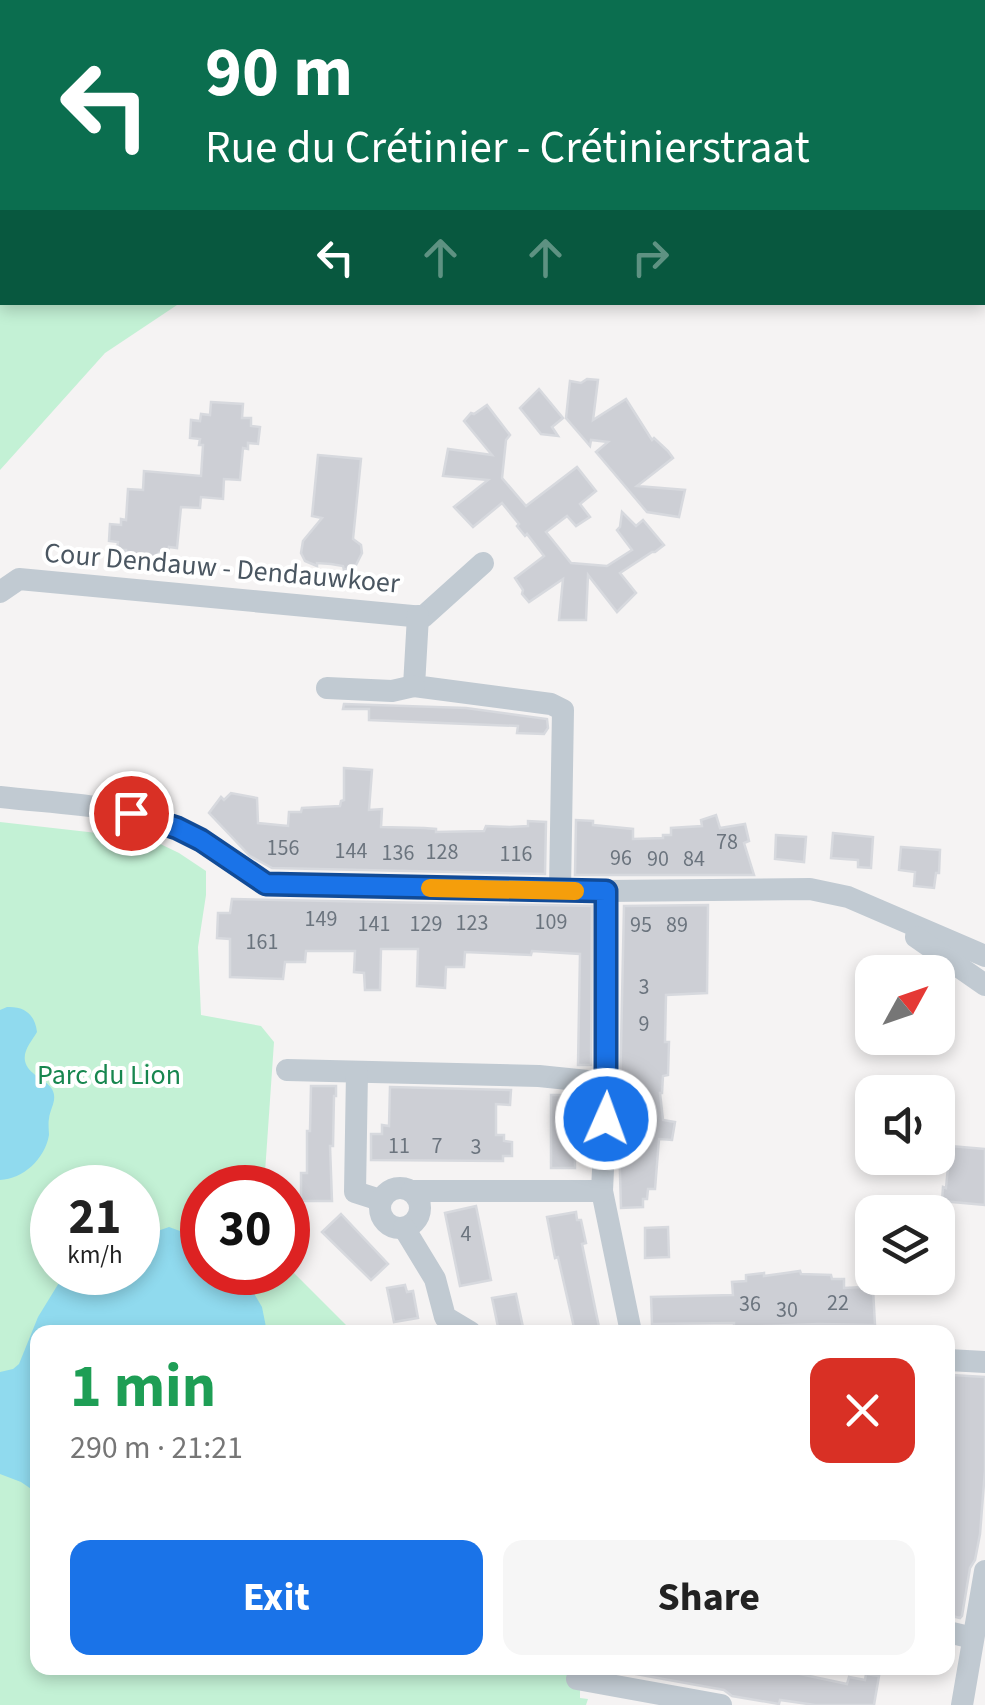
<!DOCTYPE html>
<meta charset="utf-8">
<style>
:root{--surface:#fff;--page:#f6f6f6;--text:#222;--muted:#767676;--accent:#1a73e8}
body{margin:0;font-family:"Source Sans 3",sans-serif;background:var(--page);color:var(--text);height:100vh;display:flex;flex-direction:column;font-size:38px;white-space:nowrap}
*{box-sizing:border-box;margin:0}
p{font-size:32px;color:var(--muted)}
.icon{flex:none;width:55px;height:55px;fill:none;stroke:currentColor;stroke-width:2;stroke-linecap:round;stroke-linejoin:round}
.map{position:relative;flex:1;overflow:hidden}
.panel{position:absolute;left:30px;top:1325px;width:925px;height:350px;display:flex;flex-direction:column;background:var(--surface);border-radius:20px;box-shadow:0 5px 15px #0003}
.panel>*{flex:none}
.banner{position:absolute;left:0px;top:0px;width:985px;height:305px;box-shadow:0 5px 15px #0003;background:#0b6e4f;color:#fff;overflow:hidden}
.needle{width:65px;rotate:50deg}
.buttons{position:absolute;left:855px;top:955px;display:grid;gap:20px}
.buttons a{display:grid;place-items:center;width:100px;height:100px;border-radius:20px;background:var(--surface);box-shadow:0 5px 15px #0003;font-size:50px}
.speed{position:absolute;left:30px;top:1165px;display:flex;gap:20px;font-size:50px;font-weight:700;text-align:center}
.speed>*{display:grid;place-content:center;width:130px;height:130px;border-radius:50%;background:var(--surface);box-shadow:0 5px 15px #0003;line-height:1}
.speed small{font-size:25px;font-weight:400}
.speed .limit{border:15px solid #d22;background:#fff;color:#111}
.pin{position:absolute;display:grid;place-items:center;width:85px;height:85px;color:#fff;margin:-42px;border:5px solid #fff;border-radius:50%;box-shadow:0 2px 10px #0007}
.me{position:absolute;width:110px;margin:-55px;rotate:2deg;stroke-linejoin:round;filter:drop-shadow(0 0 8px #0008)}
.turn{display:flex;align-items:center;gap:35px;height:210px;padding:0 40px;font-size:45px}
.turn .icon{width:130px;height:130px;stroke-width:2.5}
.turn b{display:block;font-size:70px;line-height:85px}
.lanes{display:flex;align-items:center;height:95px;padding:0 40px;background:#0003;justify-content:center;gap:50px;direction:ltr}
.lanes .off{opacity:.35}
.round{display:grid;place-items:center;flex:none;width:105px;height:105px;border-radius:20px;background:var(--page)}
.head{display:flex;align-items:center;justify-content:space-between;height:170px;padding:0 40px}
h1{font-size:60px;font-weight:700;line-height:75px;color:#1e9e55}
.action{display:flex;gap:20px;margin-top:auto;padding:20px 40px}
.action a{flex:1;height:115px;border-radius:20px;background:var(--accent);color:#fff;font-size:40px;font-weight:700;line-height:115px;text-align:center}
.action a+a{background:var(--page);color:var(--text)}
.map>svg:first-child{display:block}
.green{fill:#c3f1d5;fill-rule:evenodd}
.water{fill:#90daee}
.building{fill:#cdcfd5;stroke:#d7d9de;stroke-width:2.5}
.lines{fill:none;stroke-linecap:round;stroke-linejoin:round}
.minor{stroke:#c1cad2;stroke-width:22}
.route-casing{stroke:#114b97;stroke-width:25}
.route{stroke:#1a73e8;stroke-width:18}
.slow{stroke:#f59e0b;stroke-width:18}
.labels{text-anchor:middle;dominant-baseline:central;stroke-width:8;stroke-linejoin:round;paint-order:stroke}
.number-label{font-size:22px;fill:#6b747e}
.street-label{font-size:28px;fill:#4a5661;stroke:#fff}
.park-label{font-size:28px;fill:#17864f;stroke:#fff}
</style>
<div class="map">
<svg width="985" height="1705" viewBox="0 0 985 1705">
<rect width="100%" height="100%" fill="#f5f3f3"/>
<g class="green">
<polygon points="254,0 914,0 913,2 262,2"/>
<polygon points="0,186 2,188 2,302 180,303 105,353 0,470"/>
<path d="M0,822L150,839L179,853L206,871V895L198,947L201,1015L261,1026L274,1042L264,1187L202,1188V1272H288V1267L353,1332H38V1668H580V1698L588,1699L586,1705H0ZM52,1188H138V1272H52Z"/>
</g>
<g class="water">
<path d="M7,1007C25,1006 35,1015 37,1032C32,1041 23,1050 25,1061C28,1075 45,1078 52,1089C58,1100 50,1108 49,1119C48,1123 49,1132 49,1135C45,1159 23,1179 0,1180V1010Z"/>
<polygon points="169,1227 202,1239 202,1272 242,1273 262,1307 267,1332 38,1332 37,1420 31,1423 31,1431 37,1432 37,1493 21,1482 0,1474 0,1372 13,1369 19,1364 38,1317 65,1273 138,1272 138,1242 149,1234"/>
</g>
<g class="building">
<polygon points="587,379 598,380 593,420 626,399 652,440 654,438 668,451 673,458 637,486 685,490 679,517 647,512 596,452 608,442 591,440 590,446 566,418 570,381 581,383"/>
<polygon points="539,389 563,418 552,427 558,436 541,434 520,408"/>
<polygon points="211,402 243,404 242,418 251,418 251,426 260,427 258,444 248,443 248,449 243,448 240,480 224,479 223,499 201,497 200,508 181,507 177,548 169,547 168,554 159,553 158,567 125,564 126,550 117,550 118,542 109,541 110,524 121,525 121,519 126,520 128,489 143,490 144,471 201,476 203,445 199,445 200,439 190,438 191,420 200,421 201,414 210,415"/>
<polygon points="487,405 510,435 506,440 502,478 526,506 577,467 596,491 580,504 590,517 576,526 567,516 546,532 571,563 607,566 632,550 617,530 620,527 622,512 636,526 643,520 664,545 655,552 652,552 620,573 636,593 617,612 588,575 586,620 559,620 563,579 529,602 522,594 523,590 515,578 544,556 527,534 525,536 517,526 519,524 502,503 473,527 454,507 488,480 443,476 448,449 492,455 464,421 471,413 474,414"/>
<polygon points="318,455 361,459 353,539 361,545 362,553 356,565 344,570 343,566 331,564 317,563 317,566 305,561 301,553 303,541 322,518 312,516"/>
<polygon points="344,704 466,708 547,719 548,728 544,734 517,733 518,726 369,720 369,709 343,709"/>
<polygon points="344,768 372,770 369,810 382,809 381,827 424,828 436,829 436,832 484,831 486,826 510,827 528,826 528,821 546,822 545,874 272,868 250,856 209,813 221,797 224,800 231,793 257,798 258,823 288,826 289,812 301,812 302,808 340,806 341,801 344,800"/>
<polygon points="716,815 720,828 745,824 749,841 744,843 754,875 575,875 576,820 593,821 593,825 633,829 633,839 663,838 663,835 671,835 671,828 702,826 701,820"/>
<polygon points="833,833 873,837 871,868 858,867 858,860 831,858"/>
<polygon points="776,835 806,837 804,862 775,859"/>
<polygon points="901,847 940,850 939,873 936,873 934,888 914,886 915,872 899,870"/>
<polygon points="232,899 592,906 591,1065 578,1065 580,954 532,951 531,955 465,952 464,967 446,967 445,988 417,986 418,949 381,949 380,990 365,990 364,973 354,972 355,951 306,951 305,962 285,962 283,979 230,977 230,939 217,938 218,913 230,913"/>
<polygon points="708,905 707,993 666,995 665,1042 669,1042 668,1075 663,1076 662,1093 660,1093 663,1120 675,1122 672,1140 659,1139 655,1189 648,1189 647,1199 643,1199 643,1207 621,1208 619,1140 624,906"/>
<polygon points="311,1086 336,1086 336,1096 334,1096 333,1146 330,1146 332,1201 301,1201 301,1173 307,1173 307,1131 310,1131"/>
<polygon points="390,1087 511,1090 510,1105 496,1104 496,1135 504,1135 504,1141 512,1142 512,1156 503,1156 503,1161 371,1160 371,1134 382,1134 382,1125 389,1126"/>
<polygon points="551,1095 574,1095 575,1168 551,1168"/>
<polygon points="950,1146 985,1149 985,1205 942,1201 943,1187 946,1188"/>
<polygon points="476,1206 491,1280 460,1286 445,1213"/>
<polygon points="576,1212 577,1220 581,1220 586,1243 582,1244 600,1332 575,1332 558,1257 555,1258 547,1217"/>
<polygon points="341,1214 388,1264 371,1280 322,1232"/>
<polygon points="668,1227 669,1257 645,1258 645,1228"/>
<polygon points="800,1271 801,1274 831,1275 832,1279 844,1279 844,1288 863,1287 864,1289 873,1289 875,1325 819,1324 734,1327 734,1323 652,1324 651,1297 733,1295 732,1282 746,1281 746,1275 764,1273 764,1276"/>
<polygon points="405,1285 407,1292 413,1291 418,1318 394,1322 387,1288"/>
<polygon points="516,1294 524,1332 499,1332 492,1298"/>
<polygon points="952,1375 985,1377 985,1470 980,1534 975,1560 970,1568 962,1616 960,1618 948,1615 948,1388 951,1384"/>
<polygon points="635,1668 801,1668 800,1674 847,1684 849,1677 865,1680 866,1674 879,1676 874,1705 815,1705 780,1700 779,1704 732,1696 724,1690 630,1673"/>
</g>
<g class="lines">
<g class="minor">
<polyline points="162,0 162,2"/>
<polyline points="224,2 224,0"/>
<polyline points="0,50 2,53"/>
<polyline points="0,592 19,579 423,617 483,563"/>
<polyline points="418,616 414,686 551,704 563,710 560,890"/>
<polyline points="327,688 392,691 414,686"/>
<path d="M0,797C61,804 125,804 181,830C212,845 236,868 266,883L607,891L810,889L848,897L985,956"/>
<polyline points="607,891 607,1083 602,1191 631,1332"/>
<polyline points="916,937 985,985"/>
<polyline points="287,1070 539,1076 607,1083"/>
<polyline points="357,1072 355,1192 380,1200"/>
<circle cx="400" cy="1208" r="20"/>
<polyline points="412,1191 602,1191"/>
<polyline points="404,1228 435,1279 445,1317 470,1332"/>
<polyline points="948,1360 985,1362"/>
<polyline points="948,1632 973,1638"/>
<polyline points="577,1679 721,1705"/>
<polyline points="962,1705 985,1571"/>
</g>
</g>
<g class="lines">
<defs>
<polyline id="route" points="131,813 177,828 201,840 266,884 606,891 606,1119"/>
</defs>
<use href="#route" class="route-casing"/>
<use href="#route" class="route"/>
<polyline class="slow" points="430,888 575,891"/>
</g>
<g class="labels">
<g class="number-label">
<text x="727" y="842">78</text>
<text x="283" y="848">156</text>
<text x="351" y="851">144</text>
<text x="442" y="852">128</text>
<text x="398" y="853">136</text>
<text x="516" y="854">116</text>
<text x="621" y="858">96</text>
<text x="658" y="859">90</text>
<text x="694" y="859">84</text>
<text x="321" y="919">149</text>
<text x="551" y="922">109</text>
<text x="472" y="923">123</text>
<text x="374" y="924">141</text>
<text x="426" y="924">129</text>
<text x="641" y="925">95</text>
<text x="677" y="925">89</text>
<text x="262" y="942">161</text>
<text x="644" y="987">3</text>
<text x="644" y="1024">9</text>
<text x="399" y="1146">11</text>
<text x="437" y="1146">7</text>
<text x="476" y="1147">3</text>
<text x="466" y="1234">4</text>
<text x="838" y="1303">22</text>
<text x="750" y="1304">36</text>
<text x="787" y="1310">30</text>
</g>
<g class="street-label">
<text transform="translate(222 568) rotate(5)">Cour Dendauw - Dendauwkoer</text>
</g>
<g class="park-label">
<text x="109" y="1075">Parc du Lion</text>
</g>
</g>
</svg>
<div class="buttons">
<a><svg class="needle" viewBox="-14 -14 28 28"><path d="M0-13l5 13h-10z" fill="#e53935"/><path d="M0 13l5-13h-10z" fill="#767676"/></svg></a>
<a><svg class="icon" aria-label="sound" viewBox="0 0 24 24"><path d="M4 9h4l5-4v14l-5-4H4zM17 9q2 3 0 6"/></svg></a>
<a><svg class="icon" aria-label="layers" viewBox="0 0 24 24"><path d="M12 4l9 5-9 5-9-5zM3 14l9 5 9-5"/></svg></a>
</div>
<div class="speed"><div>21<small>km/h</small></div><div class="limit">30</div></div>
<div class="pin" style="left:131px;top:813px;background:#d93025"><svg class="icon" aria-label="arrive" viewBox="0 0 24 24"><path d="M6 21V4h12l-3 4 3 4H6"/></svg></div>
<svg class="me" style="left:606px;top:1119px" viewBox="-20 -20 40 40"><circle r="17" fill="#1a73e8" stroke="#fff" stroke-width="3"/><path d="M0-11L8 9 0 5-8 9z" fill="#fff"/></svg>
<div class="banner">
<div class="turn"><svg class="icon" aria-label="left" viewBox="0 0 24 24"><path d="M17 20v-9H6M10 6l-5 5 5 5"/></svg><div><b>90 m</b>Rue du Crétinier - Crétinierstraat</div></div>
<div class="lanes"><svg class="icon" aria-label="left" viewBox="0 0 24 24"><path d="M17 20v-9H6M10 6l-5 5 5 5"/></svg><svg class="icon off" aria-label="ahead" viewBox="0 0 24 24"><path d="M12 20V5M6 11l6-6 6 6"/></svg><svg class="icon off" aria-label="ahead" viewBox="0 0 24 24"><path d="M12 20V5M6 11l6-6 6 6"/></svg><svg class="icon off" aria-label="right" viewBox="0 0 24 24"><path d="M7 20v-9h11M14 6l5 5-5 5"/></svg></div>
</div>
<section class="panel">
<div class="head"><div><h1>1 min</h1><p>290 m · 21:21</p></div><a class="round" style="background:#d93025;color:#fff"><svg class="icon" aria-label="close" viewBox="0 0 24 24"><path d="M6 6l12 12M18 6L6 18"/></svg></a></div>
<div class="action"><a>Exit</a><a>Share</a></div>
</section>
</div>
